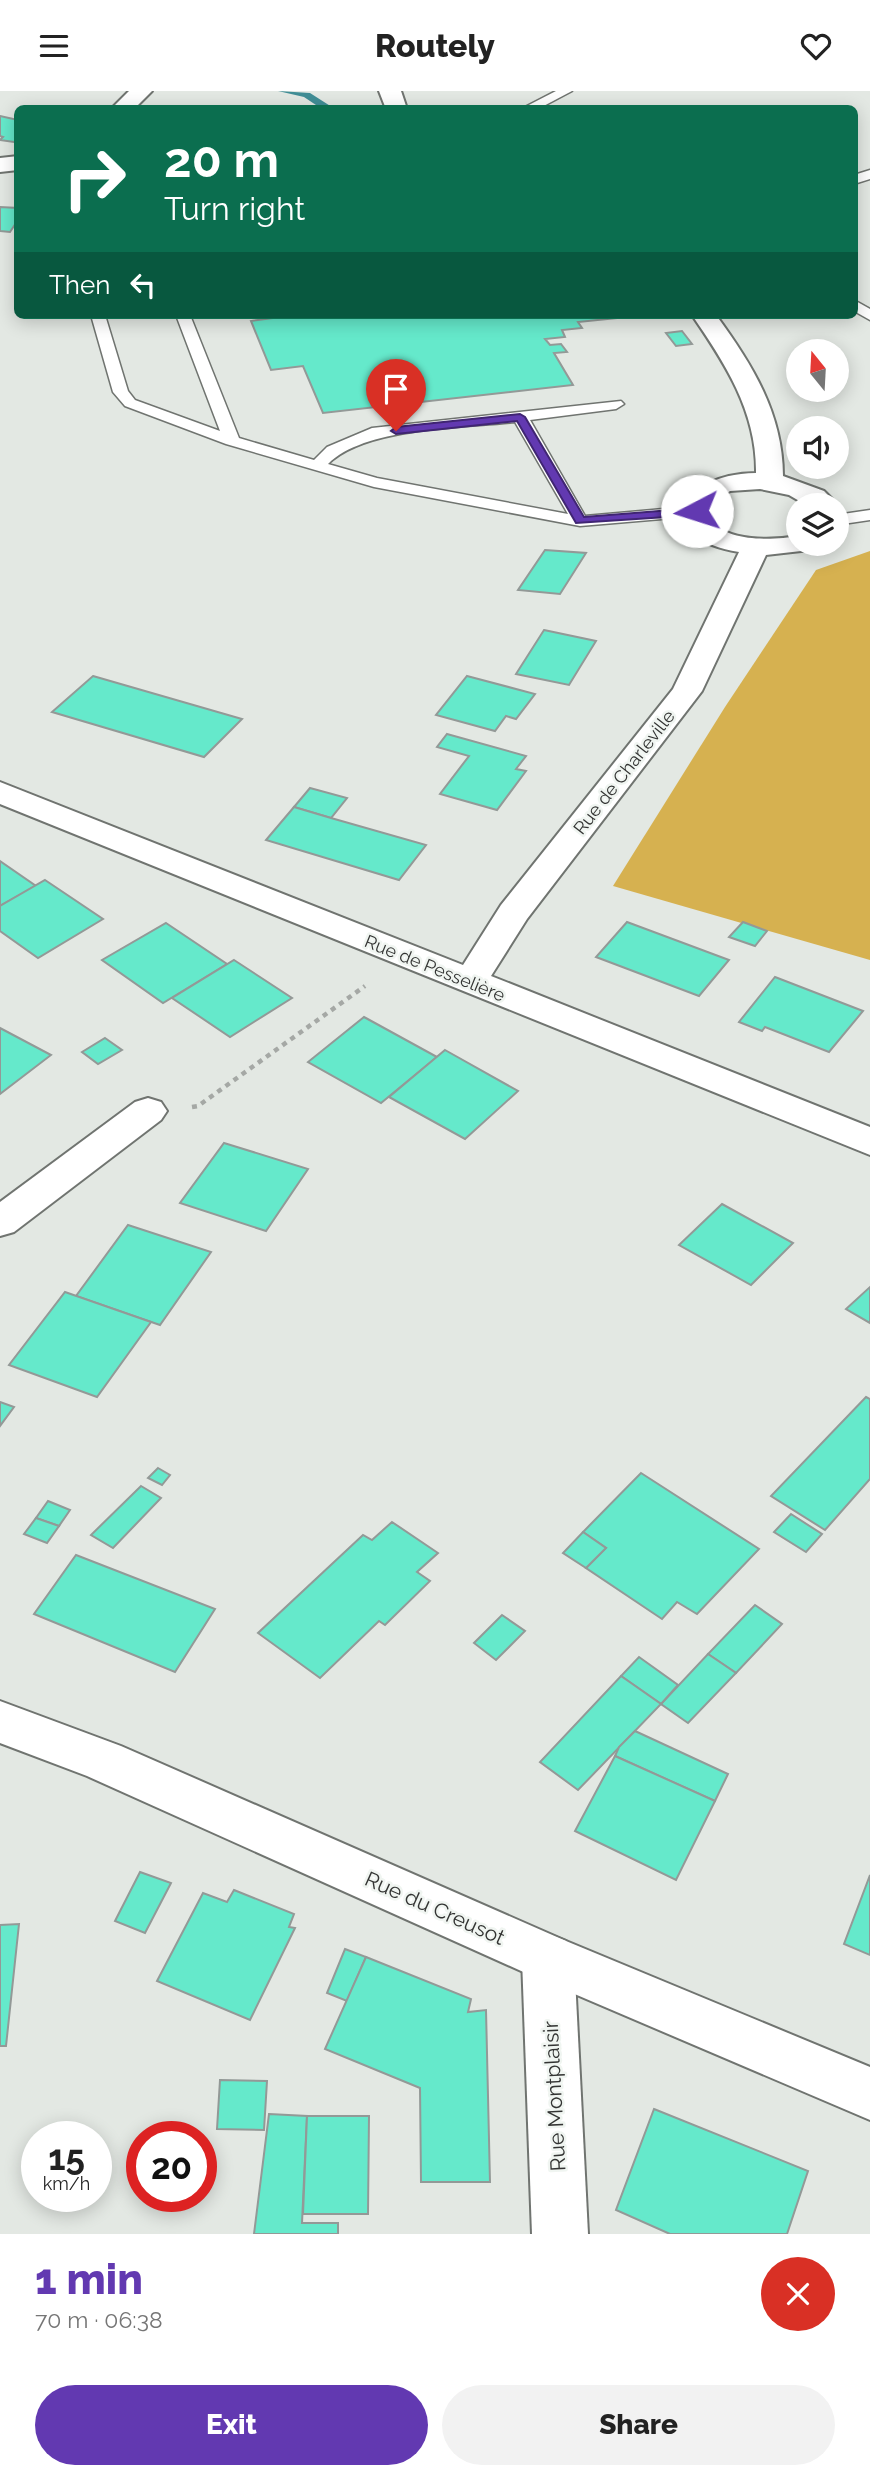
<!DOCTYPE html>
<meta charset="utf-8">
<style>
:root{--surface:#fff;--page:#f2f2f2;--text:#222;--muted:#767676;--accent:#6239b1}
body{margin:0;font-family:Raleway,sans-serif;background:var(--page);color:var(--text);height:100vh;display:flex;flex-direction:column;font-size:26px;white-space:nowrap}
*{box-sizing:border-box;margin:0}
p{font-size:23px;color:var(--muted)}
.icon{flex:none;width:38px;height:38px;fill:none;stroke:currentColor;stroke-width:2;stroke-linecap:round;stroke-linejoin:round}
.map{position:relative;height:2143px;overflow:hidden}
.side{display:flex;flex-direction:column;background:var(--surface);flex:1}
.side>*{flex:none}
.hud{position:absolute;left:14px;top:14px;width:844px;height:214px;border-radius:10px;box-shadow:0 4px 18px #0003;background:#0b6e4f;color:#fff;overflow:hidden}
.needle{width:46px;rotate:342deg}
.fabs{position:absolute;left:786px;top:248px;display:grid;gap:14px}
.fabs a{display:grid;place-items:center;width:63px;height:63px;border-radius:50%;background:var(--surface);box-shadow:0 4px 18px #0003;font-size:35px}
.speed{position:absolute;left:21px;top:2030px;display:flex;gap:14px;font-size:35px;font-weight:700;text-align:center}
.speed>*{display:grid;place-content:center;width:91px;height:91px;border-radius:50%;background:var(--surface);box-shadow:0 4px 18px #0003;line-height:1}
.speed small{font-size:18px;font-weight:400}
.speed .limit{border:10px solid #d22;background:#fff;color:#111}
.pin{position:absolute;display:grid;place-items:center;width:60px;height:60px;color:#fff;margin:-72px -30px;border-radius:50% 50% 50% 0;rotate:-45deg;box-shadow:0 0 7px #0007}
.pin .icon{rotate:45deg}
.me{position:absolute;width:77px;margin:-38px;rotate:265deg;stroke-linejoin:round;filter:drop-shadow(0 0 5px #0008)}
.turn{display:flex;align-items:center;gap:24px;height:147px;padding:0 35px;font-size:32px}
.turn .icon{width:91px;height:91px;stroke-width:2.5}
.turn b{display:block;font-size:49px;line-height:60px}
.then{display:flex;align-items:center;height:66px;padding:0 35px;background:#0003;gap:14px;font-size:26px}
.round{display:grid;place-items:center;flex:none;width:74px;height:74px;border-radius:37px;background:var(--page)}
.headline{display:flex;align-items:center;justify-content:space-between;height:119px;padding:0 35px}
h1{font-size:42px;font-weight:800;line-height:52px;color:var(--accent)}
.action{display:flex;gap:14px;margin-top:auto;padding:14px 35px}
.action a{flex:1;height:80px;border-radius:42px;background:var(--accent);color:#fff;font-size:28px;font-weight:800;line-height:80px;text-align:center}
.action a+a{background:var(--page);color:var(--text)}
header{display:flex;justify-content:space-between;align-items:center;height:91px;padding:0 35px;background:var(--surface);font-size:32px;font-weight:800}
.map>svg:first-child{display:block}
.green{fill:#d6b150}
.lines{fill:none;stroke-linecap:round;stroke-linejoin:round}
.stream{fill:#418e96;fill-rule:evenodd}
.building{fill:#65e9cb;stroke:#939997;stroke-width:2}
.service-casing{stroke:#707470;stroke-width:3}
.minor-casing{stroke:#707470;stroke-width:4}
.tertiary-casing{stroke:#707470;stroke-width:4}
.path{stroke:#a5a8a5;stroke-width:4.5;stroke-dasharray:5 5;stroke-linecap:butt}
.service{fill:#fff;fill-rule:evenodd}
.minor{fill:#fff;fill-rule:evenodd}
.tertiary{fill:#fff;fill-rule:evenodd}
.route{fill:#6239b1;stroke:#402573;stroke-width:2}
.labels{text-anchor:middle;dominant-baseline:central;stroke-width:5;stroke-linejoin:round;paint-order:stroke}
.street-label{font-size:18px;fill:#333433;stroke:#f0f5f1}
.near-street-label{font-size:21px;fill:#333433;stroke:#f0f5f1}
</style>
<header><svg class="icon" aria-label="menu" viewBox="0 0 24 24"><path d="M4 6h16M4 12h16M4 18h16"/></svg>Routely<svg class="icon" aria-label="heart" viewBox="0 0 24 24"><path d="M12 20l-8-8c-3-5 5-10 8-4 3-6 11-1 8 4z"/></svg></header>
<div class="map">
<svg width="870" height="2143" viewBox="0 0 870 2143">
<rect width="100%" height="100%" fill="#e3e8e3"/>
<polygon class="green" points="870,460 870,869 613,795 725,616 816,479"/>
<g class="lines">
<polygon class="stream" points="278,0 310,2 335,18 322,18 304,6"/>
</g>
<g class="building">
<polygon points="0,25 18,29 18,49 14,51 0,49 3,46 0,45"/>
<polygon points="0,116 18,117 18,129 10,141 0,140"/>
<polygon points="280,224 636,224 636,225 578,231 582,237 562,239 565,246 545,248 550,254 561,253 567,261 554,262 573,294 323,322 303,275 271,279 251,230 281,226"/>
<polygon points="682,240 692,253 676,255 666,242"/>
<polygon points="545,459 586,462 560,503 518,499"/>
<polygon points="544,539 596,550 569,594 516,583"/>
<polygon points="93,585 242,628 204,666 52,621"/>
<polygon points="467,585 535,603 516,628 506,625 495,640 436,624"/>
<polygon points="447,643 526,665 516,678 526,680 497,719 440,703 469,665 437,656"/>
<polygon points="310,697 347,707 331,727 294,716"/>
<polygon points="294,716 331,727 426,754 399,789 266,749"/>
<polygon points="0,770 36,795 0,815"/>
<polygon points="45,789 103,828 38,867 0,840 0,815"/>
<polygon points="627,831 729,869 699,905 596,866"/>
<polygon points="743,831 767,840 755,855 729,846"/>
<polygon points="166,832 227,873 163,912 102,869"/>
<polygon points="234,869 292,907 230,946 172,907"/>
<polygon points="775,886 863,920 829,961 765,936 762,940 739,931"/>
<polygon points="364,926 437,966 381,1012 308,971"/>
<polygon points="0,937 51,964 0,1003"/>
<polygon points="105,947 122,959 98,973 82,961"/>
<polygon points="445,959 518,1000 465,1048 389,1006"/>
<polygon points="224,1052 308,1078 266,1140 180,1112"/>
<polygon points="722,1113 793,1152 751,1194 679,1154"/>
<polygon points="128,1134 211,1161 160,1234 76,1205"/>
<polygon points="870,1196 870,1232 846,1218"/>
<polygon points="65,1201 151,1231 97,1306 9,1274"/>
<polygon points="866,1306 870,1308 870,1388 825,1439 771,1405"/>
<polygon points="0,1311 14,1316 0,1335"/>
<polygon points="158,1377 170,1384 162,1394 148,1387"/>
<polygon points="641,1382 759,1458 697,1523 677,1511 662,1528 586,1477 606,1457 583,1441"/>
<polygon points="141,1395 161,1407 113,1457 91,1444"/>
<polygon points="48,1410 70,1419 59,1435 36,1427"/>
<polygon points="791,1423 822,1443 806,1461 774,1441"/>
<polygon points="36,1427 59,1435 47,1452 24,1443"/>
<polygon points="392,1431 438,1462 417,1481 430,1490 385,1534 379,1530 320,1587 258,1542 363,1444 372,1449"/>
<polygon points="583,1441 606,1457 586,1477 563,1462"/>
<polygon points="76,1464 215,1518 175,1581 34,1523"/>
<polygon points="755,1514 782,1533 736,1582 708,1563"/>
<polygon points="502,1524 525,1540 496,1569 474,1552"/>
<polygon points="708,1563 736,1582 688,1632 661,1613"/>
<polygon points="639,1566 678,1594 661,1613 621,1585"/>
<polygon points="621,1585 661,1613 578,1699 540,1671"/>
<polygon points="635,1640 728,1683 715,1710 615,1665 619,1656"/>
<polygon points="615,1665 715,1710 676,1789 575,1740"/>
<polygon points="140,1781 171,1792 145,1842 115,1830"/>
<polygon points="870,1784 870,1864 844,1853"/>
<polygon points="234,1799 294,1823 289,1836 295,1837 250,1929 157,1890 203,1802 227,1811"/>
<polygon points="19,1833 6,1955 0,1955 0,1834"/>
<polygon points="345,1858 366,1866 347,1910 327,1902"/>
<polygon points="366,1866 471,1908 468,1921 486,1919 490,2091 421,2091 420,1997 325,1958"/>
<polygon points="220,1989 267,1990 264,2039 217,2038"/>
<polygon points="654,2018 808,2080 787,2143 670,2143 616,2119"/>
<polygon points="269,2023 307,2025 302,2132 338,2132 338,2143 254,2143"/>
<polygon points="307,2025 369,2025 368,2123 303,2123"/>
</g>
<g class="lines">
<defs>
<g id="service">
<polygon points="556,0 572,0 538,18 521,18"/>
<polygon points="870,79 870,88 854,93 854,84"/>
<polygon points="854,209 870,218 870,229 854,220"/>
<path d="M91,224H105L128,300L135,309L220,340L176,224H190L239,347L314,369L327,356L372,337L621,310L624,313L616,318L530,329L585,425L697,415L705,420L697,425L580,435L374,396L226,353L125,315L113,301ZM515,331L568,423L377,387L328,373C365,336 463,337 515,331Z"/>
<polygon points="870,419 870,429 836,434 836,424"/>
</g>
<g id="minor">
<polygon points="129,0 152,0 134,18 111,18"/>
<polygon points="379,0 401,0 407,18 386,18"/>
<polygon points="18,65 18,79 0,81 0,67"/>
<path d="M692,224H716C752,273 783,323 783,385L824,400L839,415L836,418V415H808L789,404L760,398L730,400L712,414L711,428C726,452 774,449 798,445V453H814L810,459L766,464L702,600L527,828L491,885L870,1036V1064L0,713V691L463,874L501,814L673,598L739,461C649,446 677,383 756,382C757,321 725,272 692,224Z"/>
<polygon points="148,1007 161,1011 167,1020 161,1029 14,1141 0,1145 0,1111 135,1011"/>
<polygon points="548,1843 566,1850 574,1867 588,2143 532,2143 522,1867 530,1850"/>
</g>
<polygon id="tertiary" points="0,1610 121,1655 566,1850 870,1976 870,2029 530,1884 87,1685 0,1652"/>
</defs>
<use href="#service" class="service-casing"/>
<use href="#minor" class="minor-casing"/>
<use href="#tertiary" class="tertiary-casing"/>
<polyline class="path" points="192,1016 198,1015 365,895"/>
<use href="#service" class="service"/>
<use href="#minor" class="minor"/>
<use href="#tertiary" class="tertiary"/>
</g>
<polygon class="route" points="520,323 525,326 584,426 697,417 703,420 697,424 576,432 517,330 396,343 391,340 396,336"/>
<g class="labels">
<g class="street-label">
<text transform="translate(624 681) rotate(-52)">Rue de Charleville</text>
<text transform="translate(435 877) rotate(22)">Rue de Pesselière</text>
</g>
<g class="near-street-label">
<text transform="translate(435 1817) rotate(24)">Rue du Creusot</text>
<text transform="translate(554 2005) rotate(-93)">Rue Montplaisir</text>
</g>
</g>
</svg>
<div class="fabs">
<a><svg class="needle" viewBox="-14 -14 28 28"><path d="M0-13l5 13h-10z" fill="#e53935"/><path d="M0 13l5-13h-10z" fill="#767676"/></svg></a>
<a><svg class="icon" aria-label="sound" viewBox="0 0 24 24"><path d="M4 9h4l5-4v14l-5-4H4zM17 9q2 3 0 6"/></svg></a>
<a><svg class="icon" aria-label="layers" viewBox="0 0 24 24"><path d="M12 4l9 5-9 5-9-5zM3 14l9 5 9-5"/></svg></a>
</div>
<div class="speed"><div>15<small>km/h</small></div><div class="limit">20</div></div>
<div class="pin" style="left:396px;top:340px;background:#d93025"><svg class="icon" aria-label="arrive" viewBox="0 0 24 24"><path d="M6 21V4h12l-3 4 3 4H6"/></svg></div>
<svg class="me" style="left:697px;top:420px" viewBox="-20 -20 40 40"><circle r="19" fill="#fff"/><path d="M0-13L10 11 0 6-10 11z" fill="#6239b1"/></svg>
<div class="hud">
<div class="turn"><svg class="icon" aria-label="right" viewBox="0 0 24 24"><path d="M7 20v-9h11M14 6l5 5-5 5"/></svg><div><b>20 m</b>Turn right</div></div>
<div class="then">Then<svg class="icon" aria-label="left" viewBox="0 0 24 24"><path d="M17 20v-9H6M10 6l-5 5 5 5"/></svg></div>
</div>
</div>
<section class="side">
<div class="headline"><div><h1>1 min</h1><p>70 m · 06:38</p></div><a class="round" style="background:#d93025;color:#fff"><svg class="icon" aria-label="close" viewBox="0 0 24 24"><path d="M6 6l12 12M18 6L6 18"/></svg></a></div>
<div class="action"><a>Exit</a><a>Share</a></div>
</section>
